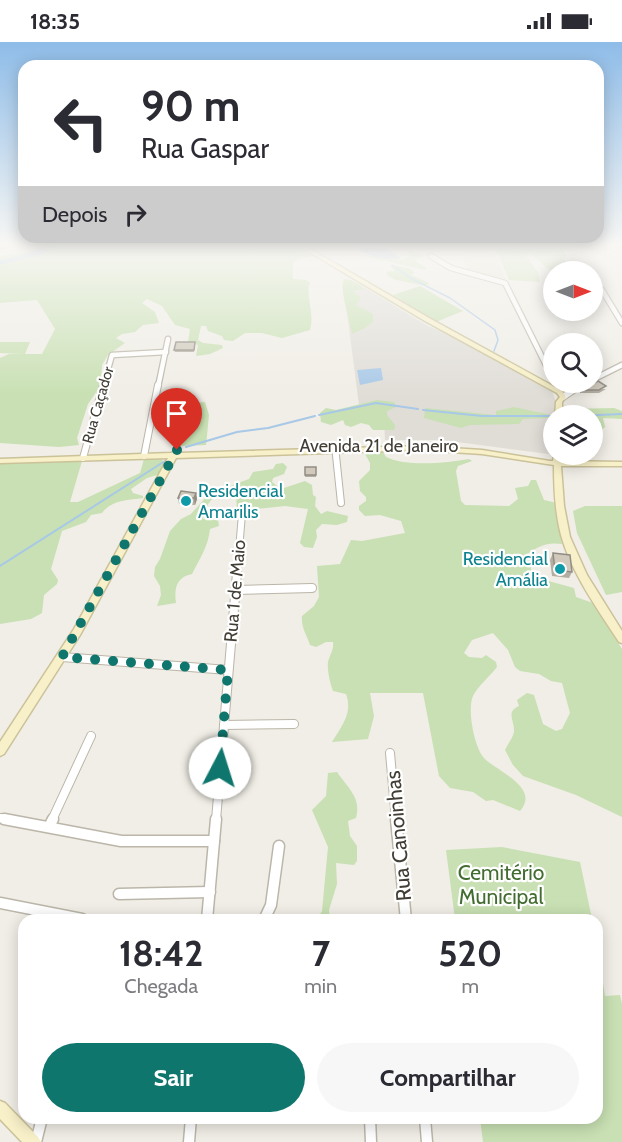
<!DOCTYPE html>
<html lang="pt">
<meta charset="utf-8">
<style>
:root{--surface:#fff;--page:#f7f7f7;--text:#2b2b33;--muted:#7c7c81;--accent:#0f766e}
body{margin:0;font-family:Cabin,sans-serif;background:var(--page);color:var(--text);height:100vh;display:flex;flex-direction:column;font-size:22px;white-space:nowrap}
*{box-sizing:border-box;margin:0}
p{font-size:20px;color:var(--muted)}
.icon{flex:none;width:33px;height:33px;fill:none;stroke:currentColor;stroke-width:2;stroke-linecap:round;stroke-linejoin:round}
.map{position:relative;flex:1;overflow:hidden}
.details{position:absolute;left:18px;top:872px;width:585px;height:210px;display:flex;flex-direction:column;background:var(--surface);border-radius:18px;box-shadow:0 3px 15px #0003}
.details>*{flex:none}
.top-card{position:absolute;left:18px;top:18px;width:586px;height:183px;border-radius:18px;box-shadow:0 3px 15px #0003;background:#fff;color:var(--text);overflow:hidden}
.needle{width:39px;rotate:90deg}
.tools{position:absolute;left:543px;top:219px;display:grid;gap:12px}
.tools a{display:grid;place-items:center;width:60px;height:60px;border-radius:50%;background:var(--surface);box-shadow:0 3px 15px #0003;font-size:30px}
.pin{position:absolute;display:grid;place-items:center;width:51px;height:51px;color:#fff;margin:-62px -26px;border-radius:50% 50% 50% 0;rotate:-45deg;box-shadow:0 0 6px #0007}
.pin .icon{rotate:45deg}
.me{position:absolute;width:66px;margin:-33px;rotate:5deg;stroke-linejoin:round;filter:drop-shadow(0 0 4px #0008)}
.turn{display:flex;align-items:center;gap:21px;height:126px;padding:0 24px;font-size:27px}
.turn .icon{width:78px;height:78px;stroke-width:2.5}
.turn b{display:block;font-size:42px;line-height:51px}
.then{display:flex;align-items:center;height:57px;padding:0 24px;background:#0003;gap:12px;font-size:22px}
.eta{display:flex;justify-content:space-evenly;align-items:center;height:102px;text-align:center}
.eta b{font-size:36px;font-weight:700;line-height:42px}
.action{display:flex;gap:12px;margin-top:auto;padding:12px 24px}
.action a{flex:1;height:69px;border-radius:36px;background:var(--accent);color:#fff;font-size:24px;font-weight:700;line-height:69px;text-align:center}
.action a+a{background:var(--page);color:var(--text)}
.status{display:flex;justify-content:space-between;align-items:center;height:42px;padding:0 30px;background:var(--surface);direction:ltr}
.status svg{height:16px;fill:currentColor}
.map>svg:first-child{display:block}
.industrial{fill:#e0ddd7}
.education{fill:#e8e3d1}
.green{fill:#c8e0b3}
.water{fill:#a8c8e7}
.lines{fill:none;stroke-linecap:round;stroke-linejoin:round}
.stream-far1{stroke:#a8c8e7;stroke-width:1.5}
.stream{stroke:#a8c8e7;stroke-width:2}
.river{fill:#a8c8e7;fill-rule:evenodd}
.street-far3-casing{stroke:#bbb6a9;stroke-width:7}
.street-far2-casing{stroke:#bbb6a9;stroke-width:8}
.street-far1-casing{stroke:#bbb6a9;stroke-width:10}
.street-casing{stroke:#bbb6a9;stroke-width:13}
.secondary-casing{stroke:#cbc29a;stroke-width:3}
.primary-casing{stroke:#d4be70;stroke-width:4}
.street-far3{stroke:#fff;stroke-width:4.5}
.street-far2{stroke:#fff;stroke-width:6}
.street-far1{stroke:#fff;stroke-width:8}
.street{stroke:#fff;stroke-width:10}
.secondary{fill:#f8f0c8;fill-rule:evenodd}
.primary{fill:#f2e19d;fill-rule:evenodd}
.wall{fill:#b4aea2}
.shaded-wall{fill:#928d84}
.building{fill:#d1cabc;stroke:#928d84;stroke-width:1.5}
.route{stroke:#0f766e;stroke-width:10;stroke-dasharray:0 18}
.culture-dot{fill:#0f9aa8;stroke:#fff;stroke-width:2}
.labels{text-anchor:middle;dominant-baseline:central;stroke-width:4.5;stroke-linejoin:round;paint-order:stroke}
.far-street-label{font-size:15px;fill:#423e36;stroke:#fff}
.street-label{font-size:18px;fill:#423e36;stroke:#fff}
.culture-label{font-size:18px;fill:#0d838f;stroke:#fff;text-anchor:start}
.near-street-label{font-size:21px;fill:#423e36;stroke:#fff}
.near-park-label{font-size:21px;fill:#426d30;stroke:#fff}
</style>
<div class="status"><b>18:35</b><svg viewBox="0 0 49 12"><path d="M0 12V9h3v3zM5 12V6h3v6zM10 12V3h3v9zM15 12V0h3v12zM26 1h20v11H26zM47 4h2v5h-2z"/></svg></div>
<div class="map">
<svg width="622" height="1100" viewBox="0 0 622 1100">
<rect width="100%" height="100%" fill="#f0eee6"/>
<polygon class="industrial" points="343,240 357,241 428,284 455,295 552,349 556,360 553,411 548,412 442,398 385,398 383,360 359,363"/>
<polygon class="education" points="468,213 495,214 506,237 468,229 462,215"/>
<g class="green">
<path d="M46,201H287L312,214L299,216L293,221V237L306,238L310,241C305,252 315,271 310,288L282,296L262,291H245L233,299L224,298L222,294L208,289L206,284H201L198,298L203,301L222,303L223,306L210,312L196,314L198,303L188,300L190,287L175,283L162,264L147,257L142,261L155,270L159,281L143,283L135,290L122,292L116,296L125,301L108,313L102,323L101,343L88,362L77,396L79,403L59,405L0,401V316L9,312H24L0,311V300H30L25,312H42L55,287L37,258L0,261V214L28,210Z"/>
<polygon points="485,201 564,201 562,205 566,213 563,216 573,229 549,228 531,212 526,214 538,230 540,240 509,238 498,212"/>
<polygon points="412,209 424,214 414,218 426,226 425,228 360,213 403,218 410,214 407,210"/>
<polygon points="392,223 411,227 414,231 411,233 429,241 426,244 396,238 388,234 386,230 395,229 391,225"/>
<path d="M344,237L351,238L365,247L353,249L361,256L356,263L373,272V280L365,286L352,292C350,278 339,248 344,237Z"/>
<polygon points="420,244 463,269 436,280 393,253"/>
<polygon points="377,358 394,360 396,365 387,369 387,373 395,383 394,388 373,388 369,383 361,381 351,385 345,383 343,378 331,383 321,380 320,371 326,366 336,368"/>
<path d="M205,360L209,373L206,403L180,404L185,380L181,377C187,363 189,361 205,360Z"/>
<polygon points="514,365 551,373 552,376 523,377 519,382 470,383 461,386 424,376 425,366 496,373 496,369"/>
<polygon points="614,366 622,369 622,377 603,376 605,385 600,389 594,388 593,385 596,379 592,374 564,373 564,367"/>
<path d="M382,409L386,415C406,425 447,421 469,417L472,419L458,424L456,429L461,459L465,463L509,464L518,457L515,446L528,444L531,438H536L544,458L557,461L562,502C546,500 539,504 526,513L534,535L574,546L576,555L593,561L622,607V775L576,753L523,734L513,723L505,708C507,703 513,696 514,690C515,679 505,670 519,664L517,658L527,651L534,653L543,682L556,689L562,687L570,671L562,641L551,639L539,632L520,629L515,625L508,608L493,591L472,598L464,611L469,615L482,616L486,613L496,620L497,625C490,634 478,644 473,654C467,667 474,705 484,716C496,729 541,745 520,769L493,758L486,759L473,750L450,746L439,734L423,651H370L374,674L368,697L332,700C342,683 353,671 346,652L333,649C330,641 327,628 328,620C330,612 334,608 333,600H326L316,605L310,603C307,593 301,586 302,574L314,564L319,555L317,524L340,522L351,498L362,499L405,491L401,479L380,473L365,474L359,468V464L366,459V455L360,449L359,439L370,428V421L364,410Z"/>
<path d="M144,417H161L166,422L160,432L147,436L131,447L133,451L143,454V456C128,458 111,458 102,471L91,473L86,480L62,489L51,527L58,538L57,542L44,553L42,571L31,577L0,582V422L82,419L70,460H78L140,431Z"/>
<path d="M283,421L287,425L284,432L273,436L272,440L281,447L305,439L312,443L313,453L316,455L315,464L321,472L327,469L348,474L347,480L337,483L322,482L316,488L317,495L313,506L304,505L300,501L308,467L285,464L237,469L236,452L214,455L208,462L203,477L218,478L219,484L210,487C208,505 200,516 192,532C176,535 174,547 176,561L157,564L161,553L160,544L154,534L155,525L160,517L170,489L181,477L191,472L209,452L249,437L253,430L273,427L276,422Z"/>
<polygon points="585,464 622,464 622,550 606,553 577,491 573,469"/>
<path d="M337,730C347,745 362,756 356,776L348,779L350,794L357,804V819L354,823L336,821L337,842L329,868L330,877H317L322,869L328,805L312,768L326,754L328,731Z"/>
<polygon points="502,805 580,820 592,877 455,877 446,808"/>
<polygon points="597,901 605,954 620,953 622,962 622,1100 483,1100 480,1076 597,1076"/>
</g>
<g class="water">
<path d="M357,205H384L401,216C388,218 367,216 357,205Z"/>
<polygon points="381,326 383,338 360,343 357,328"/>
</g>
<g class="lines">
<polyline class="stream-far1" points="392,223 412,237 450,256 495,288 498,298 494,309"/>
<g class="stream">
<polyline points="423,368 482,374 554,374"/>
<polyline points="319,373 376,361 418,367"/>
<polyline points="574,374 622,372"/>
<polyline points="186,405 237,390 268,386 315,374"/>
<polyline points="0,524 165,419"/>
</g>
<polygon class="river" points="51,201 62,201 40,213 0,223 0,219 34,209"/>
<defs>
<g id="street-far3">
<polyline points="431,214 451,226 505,241 554,339"/>
<polyline points="602,248 622,281"/>
<polyline points="592,338 622,323"/>
<polyline points="103,345 112,313 166,310"/>
<polyline points="158,345 168,297"/>
<polyline points="579,345 587,340"/>
</g>
<g id="street-far2">
<polyline points="563,355 581,343"/>
<polyline points="335,404 341,461"/>
<polyline points="144,414 158,343"/>
<polyline points="83,416 103,343"/>
<polyline points="237,532 242,472"/>
</g>
<g id="street-far1">
<polyline points="235,548 312,546"/>
<polyline points="62,615 228,628"/>
<polyline points="224,683 294,682"/>
<polyline points="390,711 396,778"/>
<polyline points="0,776 12,778"/>
<polyline points="52,778 91,694"/>
<polyline points="216,778 237,531"/>
</g>
<g id="street">
<polyline points="4,777 121,799 214,799"/>
<polyline points="396,777 406,878"/>
<polyline points="49,785 53,777"/>
<polyline points="119,852 210,850"/>
<polyline points="0,861 82,877"/>
<polyline points="207,878 216,777"/>
<polyline points="264,878 271,863 279,804"/>
<polyline points="370,1076 371,1100"/>
<polyline points="425,1076 427,1100"/>
<polyline points="36,1100 42,1076"/>
<polyline points="189,1100 191,1076"/>
</g>
<g id="secondary">
<polygon points="294,201 300,201 429,276 562,349 566,355 562,360 562,374 555,374 556,360 560,355 557,351 425,279"/>
<path d="M420,404L482,408L550,419H553L554,412H561V419L622,420V424H561L564,464L570,495L587,533L622,589V601L619,600C597,566 572,532 561,493C555,470 554,447 554,423L482,412L420,408L176,416L80,593L4,712L0,714V700L74,587L168,416L0,421V417L171,411L175,409L179,411Z"/>
<polygon points="0,1059 5,1061 38,1095 41,1100 22,1100 0,1077"/>
</g>
<polygon id="primary" points="5,201 18,201 0,206 0,202"/>
</defs>
<use href="#street-far3" class="street-far3-casing"/>
<use href="#street-far2" class="street-far2-casing"/>
<use href="#street-far1" class="street-far1-casing"/>
<use href="#street" class="street-casing"/>
<use href="#secondary" class="secondary-casing"/>
<use href="#primary" class="primary-casing"/>
<use href="#street-far3" class="street-far3"/>
<use href="#street-far2" class="street-far2"/>
<use href="#street-far1" class="street-far1"/>
<use href="#street" class="street"/>
<use href="#secondary" class="secondary"/>
<use href="#primary" class="primary"/>
</g>
<g class="wall">
<polygon points="195,302 194,310 175,310 174,308"/>
<polygon points="606,347 599,351 580,351 580,348"/>
<rect x="305" y="425" width="11" height="10"/>
<polygon points="196,451 197,457 195,463 179,462 178,456"/>
<polygon points="553,511 572,530 569,536 552,534 550,518"/>
</g>
<polygon class="shaded-wall" points="196,451 197,457 195,463 194,456"/>
<g class="building">
<polygon points="176,300 195,300 194,308 174,308"/>
<polygon points="598,339 606,344 599,348 580,348"/>
<rect x="305" y="425" width="11" height="8"/>
<polygon points="181,449 196,451 194,456 178,456"/>
<polygon points="553,511 570,513 572,530 555,528"/>
</g>
<linearGradient id="sky" x2="0" y2="1"><stop stop-color="#8ebce8"/><stop offset="0.57" stop-color="#f8f7f4"/><stop offset="1" stop-color="#f8f7f4" stop-opacity="0"/></linearGradient>
<rect width="622" height="355" fill="url(#sky)"/>
<g class="lines">
<polyline class="route" points="177,408 62,615 228,628 220,726"/>
</g>
<g class="culture-dot">
<circle cx="186" cy="459" r="6"/>
<circle cx="560" cy="527" r="6"/>
</g>
<g class="labels">
<g class="far-street-label">
<text transform="translate(98 363) rotate(-74)">Rua Caçador</text>
</g>
<g class="street-label">
<text x="379" y="404">Avenida 21 de Janeiro</text>
<text transform="translate(235 549) rotate(-85)">Rua 1 de Maio</text>
</g>
<g class="culture-label">
<text x="198" y="449">Residencial<tspan x="198" dy="21">Amarilis</tspan></text>
<text x="548" y="517" text-anchor="end">Residencial<tspan x="548" dy="21">Amália</tspan></text>
</g>
<g class="near-street-label">
<text transform="translate(398 794) rotate(-95)">Rua Canoinhas</text>
</g>
<g class="near-park-label">
<text x="501" y="830">Cemitério<tspan x="501" dy="24">Municipal</tspan></text>
</g>
</g>
</svg>
<div class="tools">
<a><svg class="needle" viewBox="-14 -14 28 28"><path d="M0-13l5 13h-10z" fill="#e53935"/><path d="M0 13l5-13h-10z" fill="#7c7c81"/></svg></a>
<a><svg class="icon" aria-label="search" viewBox="0 0 24 24"><circle cx="10" cy="10" r="6"/><path d="M15 15l6 6"/></svg></a>
<a><svg class="icon" aria-label="layers" viewBox="0 0 24 24"><path d="M12 4l9 5-9 5-9-5zM3 14l9 5 9-5"/></svg></a>
</div>
<div class="pin" style="left:177px;top:408px;background:#d93025"><svg class="icon" aria-label="arrive" viewBox="0 0 24 24"><path d="M6 21V4h12l-3 4 3 4H6"/></svg></div>
<svg class="me" style="left:220px;top:726px" viewBox="-20 -20 40 40"><circle r="19" fill="#fff"/><path d="M0-13L10 11 0 6-10 11z" fill="#0f766e"/></svg>
<div class="top-card">
<div class="turn"><svg class="icon" aria-label="left" viewBox="0 0 24 24"><path d="M17 20v-9H6M10 6l-5 5 5 5"/></svg><div><b>90 m</b>Rua Gaspar</div></div>
<div class="then">Depois<svg class="icon" aria-label="right" viewBox="0 0 24 24"><path d="M7 20v-9h11M14 6l5 5-5 5"/></svg></div>
</div>
<section class="details">
<div class="eta">
<div><b>18:42</b><p>Chegada</p></div>
<div><b>7</b><p>min</p></div>
<div><b>520</b><p>m</p></div>
</div>
<div class="action"><a>Sair</a><a>Compartilhar</a></div>
</section>
</div>
